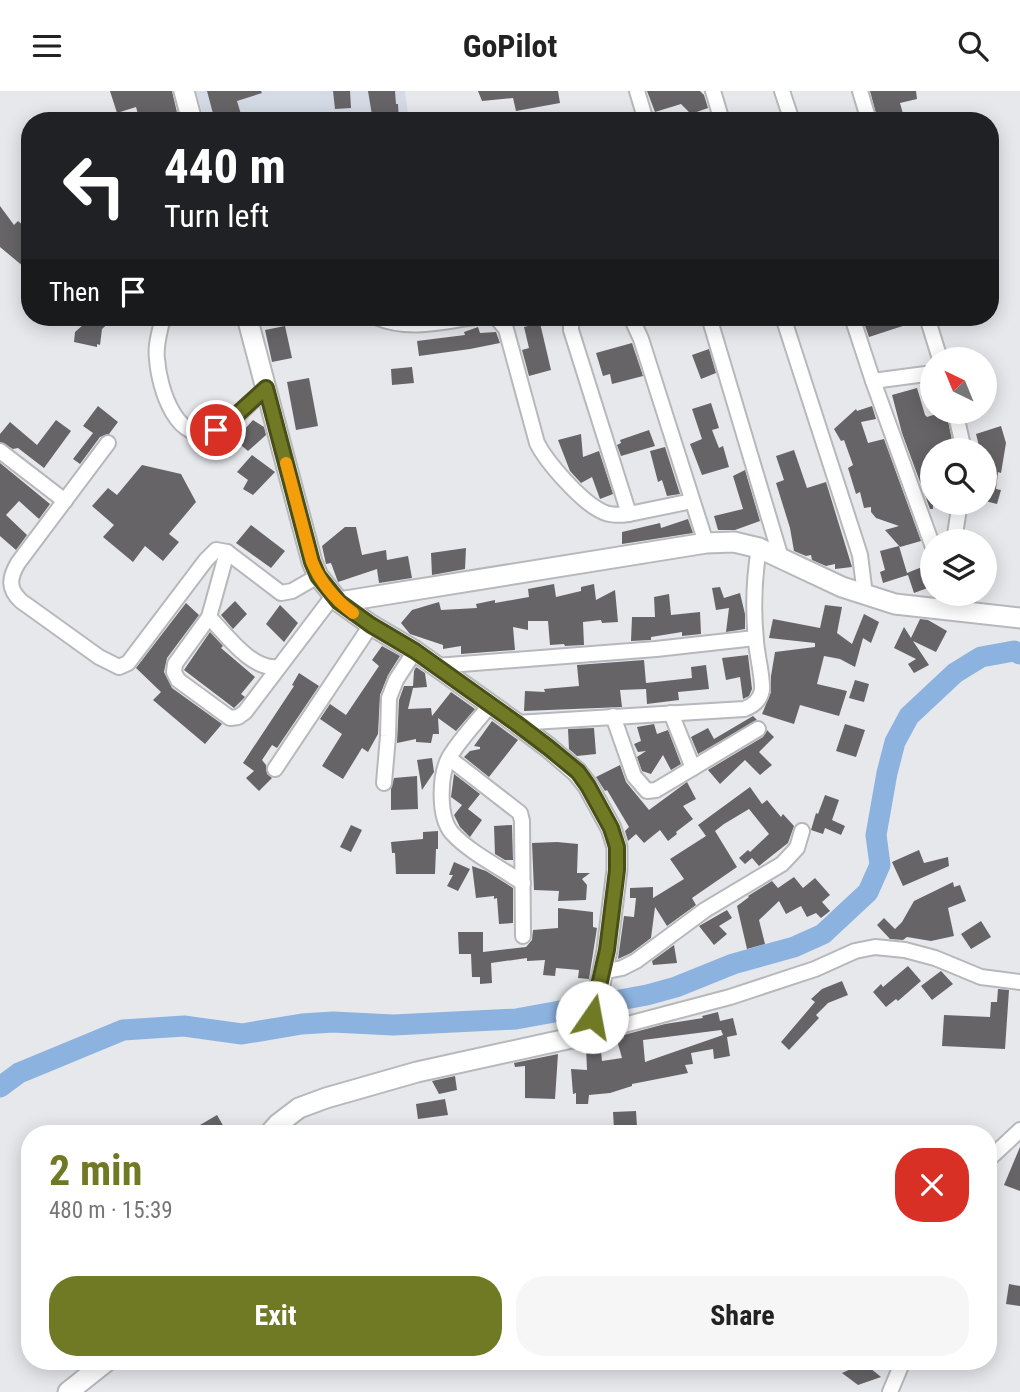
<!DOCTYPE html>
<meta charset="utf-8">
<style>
:root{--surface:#fff;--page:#f6f6f6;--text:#222;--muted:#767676;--accent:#707923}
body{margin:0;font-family:"Roboto Condensed",sans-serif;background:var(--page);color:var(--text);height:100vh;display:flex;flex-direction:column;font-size:26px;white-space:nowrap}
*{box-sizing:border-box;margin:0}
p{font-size:23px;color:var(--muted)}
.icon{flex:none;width:38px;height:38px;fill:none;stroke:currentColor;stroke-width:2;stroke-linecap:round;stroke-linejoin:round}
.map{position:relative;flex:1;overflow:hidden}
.side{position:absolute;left:21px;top:1034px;width:976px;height:245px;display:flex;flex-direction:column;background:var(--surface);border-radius:28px;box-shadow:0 4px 18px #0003}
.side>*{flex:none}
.banner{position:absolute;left:21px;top:21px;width:978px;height:214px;border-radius:28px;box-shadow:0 4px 18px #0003;background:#202124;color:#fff;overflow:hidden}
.needle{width:46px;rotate:317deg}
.fabs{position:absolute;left:920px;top:256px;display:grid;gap:14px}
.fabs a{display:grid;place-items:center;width:77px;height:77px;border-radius:50%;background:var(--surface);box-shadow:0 4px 18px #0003;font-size:35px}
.pin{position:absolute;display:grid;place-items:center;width:60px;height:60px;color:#fff;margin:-30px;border:4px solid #fff;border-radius:50%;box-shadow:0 2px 7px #0007}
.me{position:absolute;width:77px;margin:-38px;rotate:12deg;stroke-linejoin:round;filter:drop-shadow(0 0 5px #0008)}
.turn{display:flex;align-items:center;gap:24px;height:147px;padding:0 28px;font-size:32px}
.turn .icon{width:91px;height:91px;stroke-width:2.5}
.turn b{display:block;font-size:49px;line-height:60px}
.then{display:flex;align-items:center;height:66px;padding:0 28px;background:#0003;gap:14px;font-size:26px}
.round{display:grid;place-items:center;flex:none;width:74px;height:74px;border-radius:28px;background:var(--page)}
.summary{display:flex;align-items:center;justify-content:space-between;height:119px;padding:0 28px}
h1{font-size:42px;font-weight:700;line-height:52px;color:var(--accent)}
.cta{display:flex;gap:14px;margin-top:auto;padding:14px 28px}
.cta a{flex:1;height:80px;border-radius:28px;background:var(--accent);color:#fff;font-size:28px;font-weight:700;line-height:80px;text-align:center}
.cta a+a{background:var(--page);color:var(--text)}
header{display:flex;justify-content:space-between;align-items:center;height:91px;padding:0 28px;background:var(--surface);font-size:32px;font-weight:700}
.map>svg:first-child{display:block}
.built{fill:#d5dbe6}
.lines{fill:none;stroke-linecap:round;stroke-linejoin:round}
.river{stroke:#8cb2df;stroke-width:21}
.building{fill:#676468;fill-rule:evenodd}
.street-casing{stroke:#b6b8bc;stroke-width:18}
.secondary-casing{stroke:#b6b8bc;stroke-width:23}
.street{stroke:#fff;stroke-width:14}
.secondary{stroke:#fff;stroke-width:19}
.route-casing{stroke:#494f17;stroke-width:18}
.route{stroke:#707923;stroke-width:12}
.slow{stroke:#f59e0b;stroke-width:12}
</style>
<header><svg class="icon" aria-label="menu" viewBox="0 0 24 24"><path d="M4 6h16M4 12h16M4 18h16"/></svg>GoPilot<svg class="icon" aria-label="search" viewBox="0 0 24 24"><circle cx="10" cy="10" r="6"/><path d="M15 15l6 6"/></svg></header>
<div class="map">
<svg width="1020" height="1301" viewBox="0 0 1020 1301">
<rect width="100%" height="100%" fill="#e6e8ec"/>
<polygon class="built" points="196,0 405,0 409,30 205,30"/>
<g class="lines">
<polyline class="river" points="0,996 19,982 123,939 184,935 242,943 302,933 333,931 393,934 516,928 647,904 676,896 733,873 794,856 823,843 868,801 880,774 876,744 887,682 895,651 909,625 955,582 981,566 1014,560 1020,563"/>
</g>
<g class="building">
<polygon points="110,0 172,0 179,30 152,30 150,24 139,27 136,16 117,22"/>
<polygon points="207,0 261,0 262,2 237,10 243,30 215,30"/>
<polygon points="333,0 350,0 351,17 335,18"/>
<polygon points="368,0 395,0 396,13 398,13 399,30 373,30"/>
<polygon points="478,0 558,0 560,12 516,20 513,7 482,10"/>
<polygon points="647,0 700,0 704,4 708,17 691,23 681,13 655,21"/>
<polygon points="870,0 916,0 917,8 900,12 905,30 878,30"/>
<polygon points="0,115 14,134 18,130 30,140 30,181 0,156"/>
<polygon points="92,226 115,226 102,238 100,254 97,253 97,256 74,251 75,241"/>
<polygon points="862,226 918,226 918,230 869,246"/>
<polygon points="540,232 551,279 529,285 522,259 529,257 524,236"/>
<polygon points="285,235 292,267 272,271 265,239"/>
<polygon points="478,236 480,242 496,241 500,252 470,258 419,265 417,250 465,244 464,241"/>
<polygon points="632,252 643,285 612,293 610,283 603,285 596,262"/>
<polygon points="709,258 716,282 701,288 692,264"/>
<polygon points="412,276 414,292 392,294 391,278"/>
<polygon points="309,287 318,335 296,339 287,291"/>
<polygon points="917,297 925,324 927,326 946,320 954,359 933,359 933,418 930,418 902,342 892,304"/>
<polygon points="711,312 719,337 712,339 719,357 723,355 729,376 702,384 690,353 702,348 692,318"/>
<polygon points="98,315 118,331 109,343 100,346 80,373 73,368 93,342 83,335"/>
<polygon points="872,315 876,328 861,331 868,352 884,348 921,450 900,456 885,439 899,435 876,427 871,421 871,416 864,417 860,401 856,403 848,377 853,374 844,349 841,350 834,338 856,318 857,320"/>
<polygon points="56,329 71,340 44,377 18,357 13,358 0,351 0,343 10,331 37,354"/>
<polygon points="253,329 264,336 266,344 248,360 235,349"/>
<polygon points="1001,335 1006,352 1001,382 998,381 996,398 1001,399 997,413 985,410 985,359 980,359 976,343"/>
<polygon points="649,339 655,355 621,365 617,354 621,352 620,349"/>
<polygon points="581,343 583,366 599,360 613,403 600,408 592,386 581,392 570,380 558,349"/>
<polygon points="665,356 680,403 667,405 662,389 658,391 650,360"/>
<polygon points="794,359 807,397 826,391 852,476 835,478 835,473 826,475 812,469 811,464 806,465 794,460 790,437 776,392 784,389 776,365"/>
<polygon points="252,364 275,381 253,404 243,398 248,389 237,381"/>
<polygon points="0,372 50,413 39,428 19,410 6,424 27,444 16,459 0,445"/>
<polygon points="142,374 181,383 196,411 169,443 179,451 163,470 145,455 133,471 103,446 114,434 92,415 108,397 117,404"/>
<polygon points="745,379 760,430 735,439 718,439 714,425 743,418 733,385"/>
<polygon points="688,428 693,442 622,453 622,441 660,432 661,437"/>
<polygon points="251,434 285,460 271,477 236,452"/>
<polygon points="345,436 356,436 362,464 386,459 387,469 408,465 412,487 379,492 377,478 338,491 331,472 326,473 322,455"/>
<polygon points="899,455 907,482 927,474 933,487 933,495 914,502 908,484 883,492 880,481 885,479 880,460"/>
<polygon points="466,457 465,478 432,484 431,462"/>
<polygon points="554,493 556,506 581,500 581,496 594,493 596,509 615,499 618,531 602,532 601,529 583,531 584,554 565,555 564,553 550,554 548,530 528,530 528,539 513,536 515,559 461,563 461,555 443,558 443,554 410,543 401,532 412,519 439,511 441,519 477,517 476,513 495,509 495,512 529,506 528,498"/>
<polygon points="720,496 724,507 740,502 745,523 745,538 726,541 729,517 716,519 712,497"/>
<polygon points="669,503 671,524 700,521 701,543 682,545 682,541 651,546 651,549 631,550 632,526 655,526 654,506"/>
<polygon points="235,510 247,523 233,538 221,524"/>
<polygon points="186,512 199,524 167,567 164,581 172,597 222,633 205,653 153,609 161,601 136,577"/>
<polygon points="280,514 298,532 284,551 266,533"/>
<polygon points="825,514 842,516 837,542 852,553 864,523 879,531 871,552 863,547 855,576 840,568 824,565 817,593 847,600 839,625 800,614 794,633 762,623 771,601 771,585 775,561 815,556 815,552 769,547 773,528 820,537"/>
<polygon points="920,528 928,529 947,540 936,561 913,550 929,574 914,582 908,573 916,568 894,557 904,536 911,547"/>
<polygon points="210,541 223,555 221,557 255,586 241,603 245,606 234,617 184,579"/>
<polygon points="382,555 400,565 388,584 380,604 378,643 368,661 362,657 343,688 322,675 342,643 320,628 330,613 346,624 379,575 372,569"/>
<polygon points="748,564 752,598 749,605 743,608 740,586 726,589 722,567"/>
<polygon points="644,569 646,592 692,587 691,576 706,574 709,598 678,601 679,609 647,613 646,598 620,599 622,616 524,620 525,600 545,601 544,598 579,595 577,574"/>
<polygon points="416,576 425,582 427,596 413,597 408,618 431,617 432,625 451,601 475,618 456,640 438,627 439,643 433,643 431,652 416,651 416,648 397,652 399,609 404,595 413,595 414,580"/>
<polygon points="299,582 319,595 277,657 272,654 262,669 266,674 267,683 272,687 259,700 246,687 254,680 243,672 294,595 292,594"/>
<polygon points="855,589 869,593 864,611 849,607"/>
<polygon points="753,625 757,629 698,663 691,646 708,637 714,648"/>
<polygon points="492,630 518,649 489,686 464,666 470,660 480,658 480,656 474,655"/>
<polygon points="654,633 657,643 668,639 681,673 671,679 663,664 651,683 642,680 637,666 646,660 638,661 634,653 641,650 637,636"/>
<polygon points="845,633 865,639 856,666 836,660"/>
<polygon points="594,637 596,663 577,665 569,658 568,638"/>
<polygon points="767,639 774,646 759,661 772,674 760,684 745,669 720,693 708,679 763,646"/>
<polygon points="432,667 434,681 422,699 417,669"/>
<polygon points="620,674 626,691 649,719 687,691 696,708 683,715 693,728 676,741 677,743 668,750 660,739 644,752 636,743 628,750 625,740 629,736 607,699 605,700 596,686"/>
<polygon points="454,683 480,703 468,718 482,729 470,746 460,736 454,724 462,714 451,706"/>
<polygon points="417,685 418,718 391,719 391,698 394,687"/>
<polygon points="750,696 762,713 767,709 781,726 783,723 794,735 788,752 759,775 752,767 745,773 739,767 748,759 750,761 769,743 749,718 724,733 715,740 737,776 692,807 696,814 667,835 655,816 651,847 631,862 618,868 624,825 634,826 636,807 630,807 630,797 653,796 653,807 684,788 670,768 706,745 698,734"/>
<polygon points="825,704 839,709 832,729 845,735 841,744 825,737 823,743 811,739 816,722 818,723"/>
<polygon points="351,734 362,739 351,761 340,756"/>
<polygon points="512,734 513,769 505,769 495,763 494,735"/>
<polygon points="438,740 438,758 436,758 435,783 396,783 395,762 392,762 391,751 423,748 423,741"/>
<polygon points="557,751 578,753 577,782 590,782 582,788 587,794 586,809 558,810 559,800 534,799 532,752"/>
<polygon points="919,759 924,772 948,766 949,775 903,795 892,771"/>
<polygon points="454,771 470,778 458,800 447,795 453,784 449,784"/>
<polygon points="472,775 486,780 513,797 513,832 499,833 497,807 494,808 494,805 476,807"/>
<polygon points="794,786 803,797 815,787 830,804 822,811 830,820 821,827 816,822 807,826 801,815 786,823 779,810 759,829 765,853 747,858 737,815 749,806 748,805 772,790 778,797"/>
<polygon points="953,791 954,796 960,794 966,810 948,817 954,845 931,850 907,846 903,849 890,848 877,834 884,827 895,838 902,831 914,810"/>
<polygon points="558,817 593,821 593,836 597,837 589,888 578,887 579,879 556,877 555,885 543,884 545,869 527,870 527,867 491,872 492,892 480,893 480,886 472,886 471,863 459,863 458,841 483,841 483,861 526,856 532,849 533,839 558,837"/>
<polygon points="727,819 732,827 719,835 727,843 714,854 699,835"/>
<polygon points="981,830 991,846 971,858 961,843"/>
<polygon points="674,854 677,872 653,874 652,870"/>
<polygon points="908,875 921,890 898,910 896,908 886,916 873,901 881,893 883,896"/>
<polygon points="941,880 953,893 932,909 921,895"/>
<polygon points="842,890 848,904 828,912 816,924 819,927 789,959 781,951 815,911 811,908 822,898"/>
<polygon points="998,898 1009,899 1005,958 942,955 944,924 990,926 991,911 997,911"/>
<path d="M718,921L720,930L733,927L737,944L727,946L730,965L714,968L713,958L691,962L693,973L685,974L688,982L632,993V995L610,1002L589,1004L588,1013H576V1002L573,1003L571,978L587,979L586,956L600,950L602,970L622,967L616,946L665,933L703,927L702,925ZM721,939L723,944L645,971L643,949Z"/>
<polygon points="558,963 555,1008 525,1007 525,975 515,976 514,972"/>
<polygon points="455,985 457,999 439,1003 432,990"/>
<polygon points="445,1008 448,1024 418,1028 416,1013"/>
<polygon points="636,1020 637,1036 614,1038 613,1021"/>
<polygon points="217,1024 228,1043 206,1043 200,1034"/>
<polygon points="1020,1056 1020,1100 1004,1094"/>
<polygon points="1009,1193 1020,1195 1020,1215 1006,1213"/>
<polygon points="864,1272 881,1286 858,1294 842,1282"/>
</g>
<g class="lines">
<defs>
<g id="street">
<polyline points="637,0 646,30"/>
<polyline points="713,0 722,30"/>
<polyline points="782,0 792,30"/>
<polyline points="860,0 869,30"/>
<path d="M163,226C160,240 155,254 157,268C159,297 177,357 216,339C235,330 251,311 266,297"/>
<path d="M376,226C408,240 441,231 474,226"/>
<path d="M496,226L506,238L537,352C547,372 581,410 601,420C610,425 620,424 629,423"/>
<polyline points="574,226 571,231 571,239 629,423 692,410"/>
<polyline points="631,226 641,248 706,452"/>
<polyline points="709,226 781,467"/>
<polyline points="783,226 860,464 865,504"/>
<polyline points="852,226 873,290 933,456"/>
<polyline points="927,226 940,268"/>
<polyline points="873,290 933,282"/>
<polyline points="955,320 964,359"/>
<path d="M108,352L18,472C9,487 8,498 21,510L99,566L119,576L128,572L206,469L216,459L227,461L281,502L292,500L318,485"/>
<polyline points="0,360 65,410"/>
<polyline points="954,450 960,411"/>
<polyline points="227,461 209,526 175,573 174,581 178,589 230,627 238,626 245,621 333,505"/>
<polyline points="948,502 949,520"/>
<path d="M209,526C226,543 251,579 277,576"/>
<polyline points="436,575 656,558 755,547"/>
<path d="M490,614C477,631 461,647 450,665C439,683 438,726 452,742C469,761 501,777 523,792"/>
<polyline points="671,622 693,677"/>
<polyline points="613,625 634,685 647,700 656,699 758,638"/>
<path d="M516,632L744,618C753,615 760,610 762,599C763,586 757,565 756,550C753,520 754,487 759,457"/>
<polyline points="449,667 520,722 522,730 523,845"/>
<polyline points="275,678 371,534"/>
<polyline points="384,692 388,645 389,607 396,589 415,560"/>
<polyline points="602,881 622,877 636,870 705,819 782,773 797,757 802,740"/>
<polyline points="590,943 730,906 815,878 855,860 875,856 905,859 935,867 981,886 1020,891"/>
<polyline points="989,1068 1020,1039"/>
<polyline points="890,1301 903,1270"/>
</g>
<g id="secondary">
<polyline points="184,0 192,30"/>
<polyline points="247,226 312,471 318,485 339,511 371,534 415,560 516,632 549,657 577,681 588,695 611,737 617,756 617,779 607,859 590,943 417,981 326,1007 299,1017 278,1033 269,1043"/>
<polyline points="339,511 706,452 734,451 759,457 842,496 895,513 1020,527"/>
<polyline points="68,1301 107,1270"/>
</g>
</defs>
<use href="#street" class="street-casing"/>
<use href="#secondary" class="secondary-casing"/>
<use href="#street" class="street"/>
<use href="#secondary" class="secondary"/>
</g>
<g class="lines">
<defs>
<polyline id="route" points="216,339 233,327 266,297 312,471 318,485 339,511 371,534 415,560 516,632 549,657 578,681 588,695 611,737 617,756 617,779 607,859 592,926"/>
</defs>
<use href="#route" class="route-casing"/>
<use href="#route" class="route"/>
<path class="slow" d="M286,372L312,471C321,492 334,508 353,522"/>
</g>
</svg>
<div class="fabs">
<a><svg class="needle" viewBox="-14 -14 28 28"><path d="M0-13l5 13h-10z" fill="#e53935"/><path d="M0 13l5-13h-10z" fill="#767676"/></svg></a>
<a><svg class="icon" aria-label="search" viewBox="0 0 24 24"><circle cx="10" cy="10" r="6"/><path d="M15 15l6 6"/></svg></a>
<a><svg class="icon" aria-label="layers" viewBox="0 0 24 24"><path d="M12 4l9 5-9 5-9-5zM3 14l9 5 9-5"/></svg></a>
</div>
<div class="pin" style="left:216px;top:339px;background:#d93025"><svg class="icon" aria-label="arrive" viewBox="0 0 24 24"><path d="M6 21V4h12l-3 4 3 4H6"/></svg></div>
<svg class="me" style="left:592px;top:926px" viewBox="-20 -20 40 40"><circle r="19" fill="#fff"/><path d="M0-13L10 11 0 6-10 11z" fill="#707923"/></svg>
<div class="banner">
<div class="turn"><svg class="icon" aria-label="left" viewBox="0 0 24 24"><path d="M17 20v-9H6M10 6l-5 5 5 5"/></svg><div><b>440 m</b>Turn left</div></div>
<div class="then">Then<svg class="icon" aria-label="arrive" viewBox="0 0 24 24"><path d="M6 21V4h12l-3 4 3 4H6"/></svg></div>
</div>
<section class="side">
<div class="summary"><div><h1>2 min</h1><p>480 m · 15:39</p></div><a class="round" style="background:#d93025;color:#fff"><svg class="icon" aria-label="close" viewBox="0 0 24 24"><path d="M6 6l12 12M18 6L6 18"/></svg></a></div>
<div class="cta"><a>Exit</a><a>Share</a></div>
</section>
</div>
